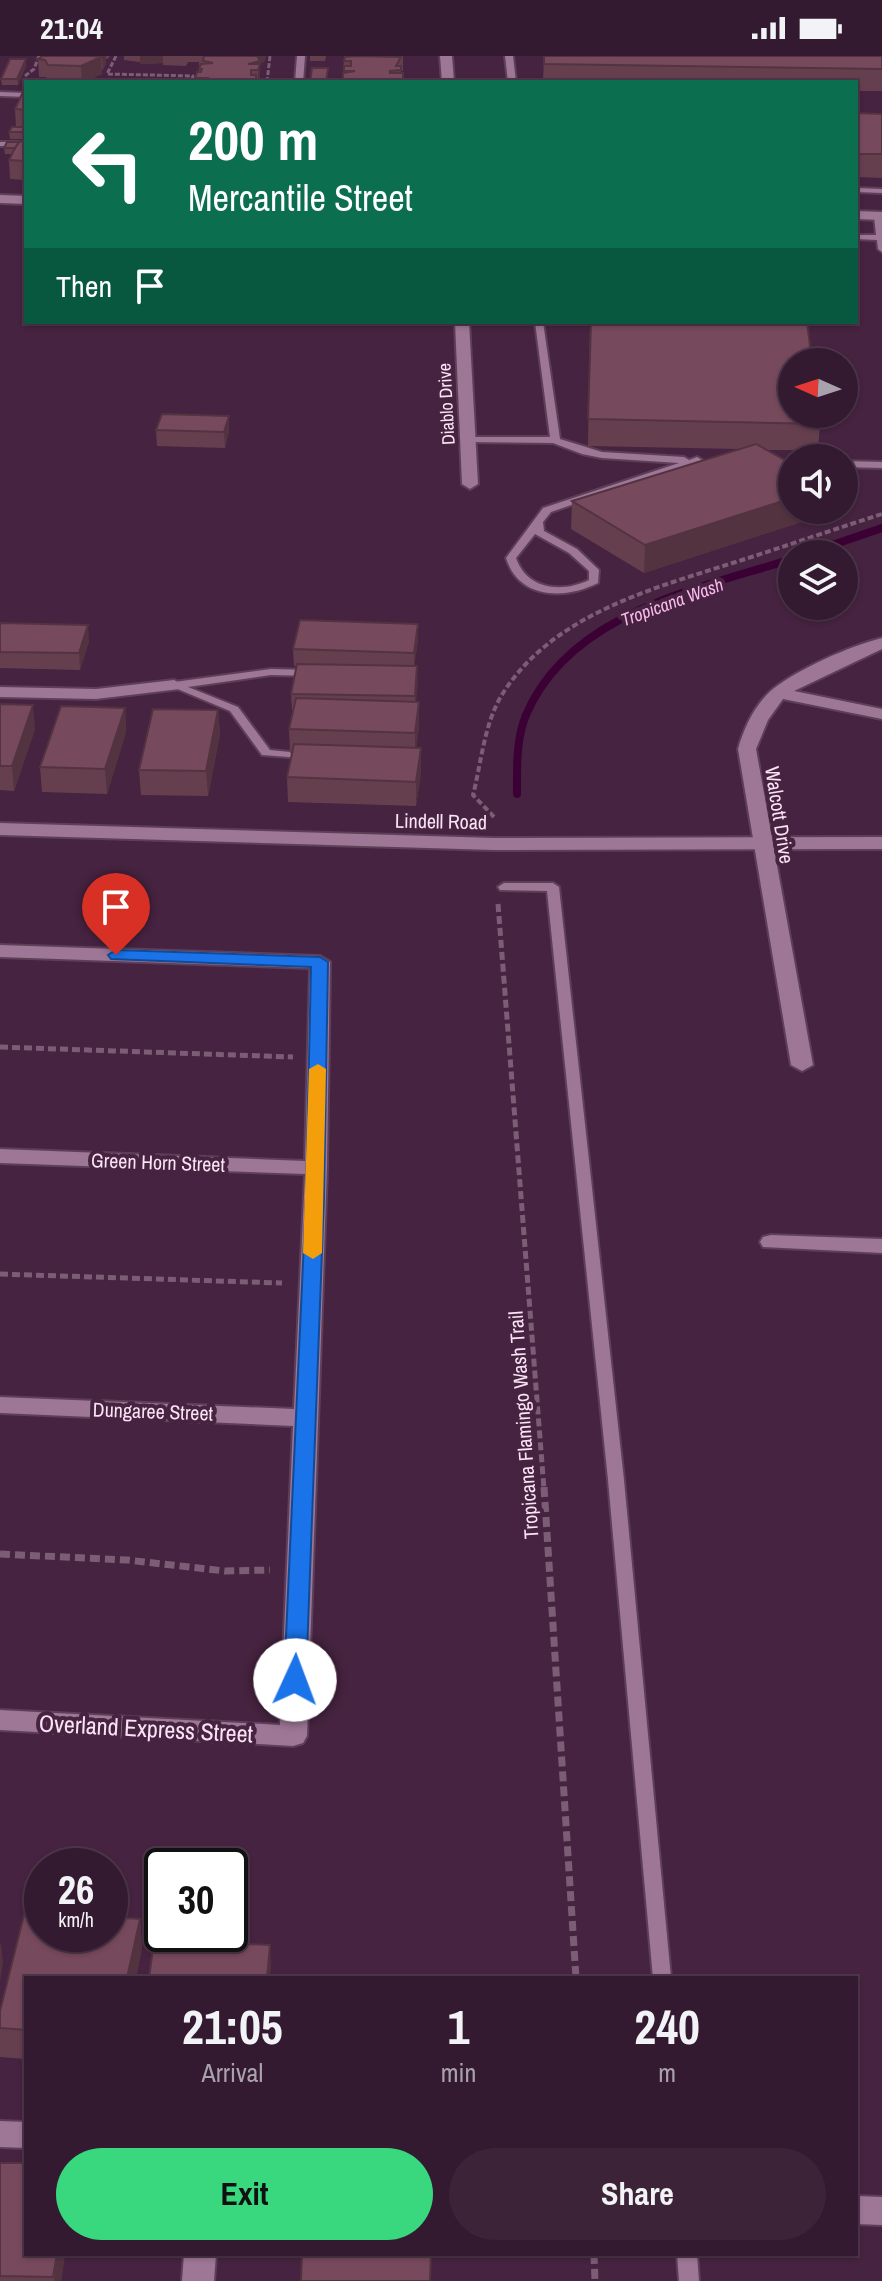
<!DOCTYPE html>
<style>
:root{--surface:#341a30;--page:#3c2338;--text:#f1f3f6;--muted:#a9a1ab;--line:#4e384c;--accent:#39d87f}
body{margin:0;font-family:"Archivo Narrow",sans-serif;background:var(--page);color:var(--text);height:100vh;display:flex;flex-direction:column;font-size:30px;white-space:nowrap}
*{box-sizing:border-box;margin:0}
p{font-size:26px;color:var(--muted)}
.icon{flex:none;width:44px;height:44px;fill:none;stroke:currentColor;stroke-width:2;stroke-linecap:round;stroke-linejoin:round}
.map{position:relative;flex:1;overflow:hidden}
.sheet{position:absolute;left:24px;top:1920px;width:834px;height:280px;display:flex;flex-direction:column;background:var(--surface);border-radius:0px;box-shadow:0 2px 6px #0004,0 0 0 2px var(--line)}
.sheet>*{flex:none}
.top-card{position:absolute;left:24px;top:24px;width:834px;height:244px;border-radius:0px;box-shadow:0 2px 6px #0004,0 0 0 2px var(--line);background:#0b6e4f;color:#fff;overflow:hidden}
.needle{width:52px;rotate:273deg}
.fabs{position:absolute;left:778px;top:292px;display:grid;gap:16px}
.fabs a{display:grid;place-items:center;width:80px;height:80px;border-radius:50%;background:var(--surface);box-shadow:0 2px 6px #0004,0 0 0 2px var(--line);font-size:40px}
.speed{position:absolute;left:24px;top:1792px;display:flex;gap:16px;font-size:40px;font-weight:700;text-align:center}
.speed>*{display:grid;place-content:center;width:104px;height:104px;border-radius:50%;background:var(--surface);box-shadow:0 2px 6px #0004,0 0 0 2px var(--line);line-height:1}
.speed small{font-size:20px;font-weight:400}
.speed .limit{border:4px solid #111;border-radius:12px;background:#fff;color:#111}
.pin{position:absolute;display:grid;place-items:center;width:68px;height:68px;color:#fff;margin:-82px -34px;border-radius:50% 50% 50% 0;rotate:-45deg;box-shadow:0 0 8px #0007}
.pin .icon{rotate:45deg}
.me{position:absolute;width:88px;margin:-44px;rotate:2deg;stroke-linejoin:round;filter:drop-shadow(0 0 6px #0008)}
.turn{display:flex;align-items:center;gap:28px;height:168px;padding:0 32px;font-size:36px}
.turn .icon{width:104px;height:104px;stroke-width:2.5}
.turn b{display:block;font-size:56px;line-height:68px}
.then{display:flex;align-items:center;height:76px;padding:0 32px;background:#0003;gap:16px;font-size:30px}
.eta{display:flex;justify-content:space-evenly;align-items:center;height:136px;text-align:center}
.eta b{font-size:48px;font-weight:700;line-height:56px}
.button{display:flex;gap:16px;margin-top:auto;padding:16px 32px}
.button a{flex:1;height:92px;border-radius:48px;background:var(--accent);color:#111;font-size:32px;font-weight:700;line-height:92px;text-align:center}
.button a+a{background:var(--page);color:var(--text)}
.status{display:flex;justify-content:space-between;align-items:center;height:56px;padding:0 40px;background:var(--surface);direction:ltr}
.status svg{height:22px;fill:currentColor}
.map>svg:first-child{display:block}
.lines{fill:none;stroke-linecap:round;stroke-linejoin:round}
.stream{stroke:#3b0034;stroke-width:8}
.service-casing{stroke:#5d3f58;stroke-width:4}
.minor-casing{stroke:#5d3f58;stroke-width:4}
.tertiary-casing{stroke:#5d3f58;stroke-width:4}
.path-far3{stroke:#7c5d76;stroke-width:3;stroke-dasharray:5 2;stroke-linecap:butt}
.path-far2{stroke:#7c5d76;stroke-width:4;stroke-dasharray:6 3;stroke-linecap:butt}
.path-far1{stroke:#7c5d76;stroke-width:5;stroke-dasharray:8 4;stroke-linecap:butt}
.path{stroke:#7c5d76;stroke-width:7;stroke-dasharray:10 5;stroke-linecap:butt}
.service{fill:#9e7696;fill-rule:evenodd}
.minor{fill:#9e7696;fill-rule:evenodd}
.tertiary{fill:#9e7696;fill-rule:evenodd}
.wall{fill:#663f4f}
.shaded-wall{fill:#533340}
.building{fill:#77495c;stroke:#533340;stroke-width:2}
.route{fill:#1a73e8;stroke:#114b97;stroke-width:2}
.slow{fill:#f59e0b}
.labels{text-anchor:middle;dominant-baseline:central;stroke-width:8;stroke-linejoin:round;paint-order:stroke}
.far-street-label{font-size:18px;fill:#fae3f4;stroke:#462340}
.far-water-label{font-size:18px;font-style:italic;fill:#fbb9ed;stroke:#462340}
.street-label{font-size:20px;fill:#fae3f4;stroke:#462340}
.near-street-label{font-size:24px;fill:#fae3f4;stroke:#462340}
</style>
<div class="status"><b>21:04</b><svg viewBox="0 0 49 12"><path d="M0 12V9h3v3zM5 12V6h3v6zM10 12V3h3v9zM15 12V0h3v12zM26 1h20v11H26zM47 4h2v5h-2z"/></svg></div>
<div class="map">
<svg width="882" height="2225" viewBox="0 0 882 2225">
<rect width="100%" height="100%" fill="#462340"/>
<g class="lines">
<g class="stream">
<polyline points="806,498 882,472"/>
<path d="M517,738C517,712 516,683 526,659C569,557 697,533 792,503"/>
</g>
<defs>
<g id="service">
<polygon points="297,0 305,0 303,26 295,26"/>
<polygon points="505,0 513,0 516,26 508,26"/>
<polygon points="0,36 26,37 26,41 0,40"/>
<rect x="0" y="86" width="26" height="4"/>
<polygon points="856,132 882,133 882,137 856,136"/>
<polygon points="878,158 882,160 882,196 878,193 877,184 856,183 856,179 876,179 874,160"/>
<path d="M535,266H543L560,383L602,396L684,401L689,404L697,401L702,404L551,456L543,466L544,475L577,493L599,514L598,527C564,544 519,543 506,502L543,452L679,407L602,402L582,398L553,387L465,386V382L468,381H550ZM535,478L569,497L589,515V524C562,537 527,534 516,502Z"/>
<polygon points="844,405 882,406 882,412 844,411"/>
<polygon points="271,613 313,614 318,617 313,620 271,619 188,631 238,651 270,694 310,698 314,699 314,703 262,699 230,655 168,629 174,626"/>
<polygon points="504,827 553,827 559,831 624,1424 671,1922 653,1922 608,1424 547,835 500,834 498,831"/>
<polygon points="677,2198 697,2198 699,2225 679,2225"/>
</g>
<g id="minor">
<polygon points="440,0 452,0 454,26 442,26"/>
<polygon points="455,266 469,266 478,428 470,433 462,428"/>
<path d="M882,582V593L794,635L882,653V663L783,643L768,664L756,693L813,1009L802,1015L791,1009L738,693C744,672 755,648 773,633C798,613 850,590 882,582Z"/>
<polygon points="174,624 183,629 180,633 96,643 0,641 0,631 96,633"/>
<polygon points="0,889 320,900 330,906 327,1112 307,1680 303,1687 293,1690 0,1674 0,1654 280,1669 293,1370 0,1357 0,1341 294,1353 305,1118 0,1107 0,1093 305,1105 310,912 0,901"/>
<polygon points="771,1179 882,1183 882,1197 763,1191 760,1186 763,1181"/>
<polygon points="0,2065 26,2066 26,2092 0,2091"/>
<polygon points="856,2140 882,2141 882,2169 856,2168"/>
<polygon points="184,2198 216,2198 214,2225 182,2225"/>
</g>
<g id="tertiary">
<polygon points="0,139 26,140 26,148 0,147"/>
<polygon points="856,155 882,156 882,164 856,163"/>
<polygon points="0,767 494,782 882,781 882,793 494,794 0,779"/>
</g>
</defs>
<use href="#service" class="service-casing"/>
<use href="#minor" class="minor-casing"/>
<use href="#tertiary" class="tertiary-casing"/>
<g class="path-far3">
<polyline points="116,0 107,18 193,20 191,26"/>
<polyline points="25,20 34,13 39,0"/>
<polyline points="267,26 270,0"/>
</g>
<path class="path-far2" d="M494,761L473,739C482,704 484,665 505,634C557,556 658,531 742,504C789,489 835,473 882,458"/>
<g class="path-far1">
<polyline points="498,848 544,1433"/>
<polyline points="0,991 293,1001"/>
<polyline points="0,1218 282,1227"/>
</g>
<g class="path">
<polyline points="544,1431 576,1922"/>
<polyline points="0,1498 127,1504 225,1515 270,1514"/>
<polyline points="594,2198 595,2225"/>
</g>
<use href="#service" class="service"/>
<use href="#minor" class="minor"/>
<use href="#tertiary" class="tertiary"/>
</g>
<g class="wall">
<polygon points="41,0 110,0 108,3 106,3 106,8 101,15 102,18 85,26 49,26 46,21 39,21 38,3"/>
<polygon points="124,0 266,0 264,6 260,7 260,26 194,26 199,16 199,6 188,6 186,10 163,9 163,7 140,8 140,6 124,4"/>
<polygon points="310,0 326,0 325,5 310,5"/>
<polygon points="344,0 403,0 403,15 401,15 401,17 343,26"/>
<polygon points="544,0 882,0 882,35 856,35 856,26 543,26"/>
<polygon points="26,10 18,29 2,29 1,23"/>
<polygon points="26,36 26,83 10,83 9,76 16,71 15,53"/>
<polygon points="856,57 882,58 882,122 856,121"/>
<polygon points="26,85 26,124 10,123 9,104 12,98 5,98 4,92"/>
<polygon points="590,266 820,368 818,394 766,394 792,454 829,454 829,457 644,517 571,473 572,445 739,393 588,390"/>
<polygon points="156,374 229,375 225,392 157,390"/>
<polygon points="0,567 89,585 80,614 0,612"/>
<polygon points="418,568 418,584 414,610 417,610 416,646 419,670 416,692 421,692 421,717 416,750 288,746 287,721 292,697 290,697 289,673 293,655 292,654 291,638 296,610 294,610 293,593"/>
<polygon points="0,648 35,673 14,735 0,734"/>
<polygon points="125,652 126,676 107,738 42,736 40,711"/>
<polygon points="218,654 220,678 208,740 141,739 139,714"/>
<polygon points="25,1855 42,1857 42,1878 110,1878 110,1861 140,1863 142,1892 136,1922 26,1922 26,2003 0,2001 0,1955"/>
<polygon points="0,2107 26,2198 65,2198 61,2225 0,2225"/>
</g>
<g class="shaded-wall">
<polygon points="102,0 106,0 106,8 103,15"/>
<polygon points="140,0 163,0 163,7 140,8"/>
<polygon points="245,0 266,0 264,6 260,7 260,26 258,26 258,14 251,14 252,23"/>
<polygon points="101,1 102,18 85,26 82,26 81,10"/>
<polygon points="26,3 26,10 18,29 17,23"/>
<polygon points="229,360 229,375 225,392 224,376"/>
<polygon points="792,442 792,454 829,454 829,457 644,517 645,489"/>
<polygon points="418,568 418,584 414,613 414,597"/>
<polygon points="88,569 89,585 80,614 79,597"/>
<polygon points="417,610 418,627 415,657 415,640"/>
<polygon points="419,646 419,670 415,701 415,677"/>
<polygon points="33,649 35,673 14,735 12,710"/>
<polygon points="125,652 126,676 107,738 105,713"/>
<polygon points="218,654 220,678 208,740 206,715"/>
<polygon points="421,692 421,717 416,750 416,726"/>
<polygon points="140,1863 142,1892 136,1922 127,1922"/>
<polygon points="1,1887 3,1907 0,1925 0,1890"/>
<polygon points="270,1889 271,1909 270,1922 267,1922"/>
<polygon points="57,2198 65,2198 61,2225 54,2225"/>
</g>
<g class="building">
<polygon points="43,0 92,0 101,1 81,10 48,9 45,4 38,3"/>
<polygon points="204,0 257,0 260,5 248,8 260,8 258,14 251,14 251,19 256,19 256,23 241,23 240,25 254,26 194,26 195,25 207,25 208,22 195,22 197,16 201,16 202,13 199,13 201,8 213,7 203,5"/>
<polygon points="357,0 401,1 396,10 401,10 401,14 390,15 390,17 403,17 403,26 343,26 343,17 355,15 344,15 344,10 351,10 351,5 344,5 345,1"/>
<polygon points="544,0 882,0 882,13 544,8"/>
<polygon points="10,3 26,3 17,23 1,23"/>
<polygon points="312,12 328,12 326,26 310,26"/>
<polygon points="23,36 26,36 26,54 15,53"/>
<polygon points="856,57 882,58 882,98 856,98"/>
<polygon points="12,71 26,71 26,76 9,76"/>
<polygon points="26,85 26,105 9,104 18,86"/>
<polygon points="7,86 19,86 15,92 4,92"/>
<polygon points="591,266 807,266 812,306 792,306 792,358 818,358 820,368 588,363"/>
<polygon points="162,358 229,360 224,376 156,374"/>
<polygon points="756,388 792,408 792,442 645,489 572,445"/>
<polygon points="300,564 418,568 414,597 293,593"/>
<polygon points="0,567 88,569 79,597 0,596"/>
<polygon points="297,608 417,610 415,640 291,638"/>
<polygon points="296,642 419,646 415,677 289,673"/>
<polygon points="0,648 33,649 12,710 0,710"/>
<polygon points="61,650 125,652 105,713 40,711"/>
<polygon points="153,653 218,654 206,715 139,714"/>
<polygon points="294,688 421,692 416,726 287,721"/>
<polygon points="25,1855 42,1857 42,1878 110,1878 110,1861 140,1863 127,1922 26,1922 26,1974 0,1972 0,1955"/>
<polygon points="156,1870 162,1871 162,1878 203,1878 202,1886 270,1889 267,1922 149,1922"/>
<polygon points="0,2107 26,2107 26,2198 57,2198 53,2221 0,2220"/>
<polygon points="302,2198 431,2198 430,2225 301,2225"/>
</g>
<polygon class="route" points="116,894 320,901 328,906 324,1141 306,1624 303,1630 295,1632 287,1630 284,1624 306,1141 311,911 111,903 108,899"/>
<polygon class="slow" points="318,1008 326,1013 322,1197 313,1203 303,1197 309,1013"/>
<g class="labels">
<g class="far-street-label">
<text transform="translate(446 348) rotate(-93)">Diablo Drive</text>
</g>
<g class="far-water-label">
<text transform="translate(672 546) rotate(-20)">Tropicana Wash</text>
</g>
<g class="street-label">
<text transform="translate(780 759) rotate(81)">Walcott Drive</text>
<text transform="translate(441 765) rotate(1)">Lindell Road</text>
<text transform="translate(158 1106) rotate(2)">Green Horn Street</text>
<text transform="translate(153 1355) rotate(2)">Dungaree Street</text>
<text transform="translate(523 1369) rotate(-94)">Tropicana Flamingo Wash Trail</text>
</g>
<g class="near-street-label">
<text transform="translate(146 1672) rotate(3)">Overland Express Street</text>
</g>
</g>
</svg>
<div class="fabs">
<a><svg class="needle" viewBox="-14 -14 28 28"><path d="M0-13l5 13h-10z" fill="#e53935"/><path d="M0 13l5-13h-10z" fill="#a9a1ab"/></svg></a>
<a><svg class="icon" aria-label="sound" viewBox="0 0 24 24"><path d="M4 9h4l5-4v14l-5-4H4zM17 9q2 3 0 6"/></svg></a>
<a><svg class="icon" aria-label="layers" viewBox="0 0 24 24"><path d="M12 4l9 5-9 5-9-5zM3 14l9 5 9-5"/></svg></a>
</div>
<div class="speed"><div>26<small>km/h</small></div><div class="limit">30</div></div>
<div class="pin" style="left:116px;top:899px;background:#d93025"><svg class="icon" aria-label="arrive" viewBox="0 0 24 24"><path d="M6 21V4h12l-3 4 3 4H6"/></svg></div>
<svg class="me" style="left:295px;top:1624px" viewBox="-20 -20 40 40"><circle r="19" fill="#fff"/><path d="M0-13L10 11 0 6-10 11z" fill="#1a73e8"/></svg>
<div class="top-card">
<div class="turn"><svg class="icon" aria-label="left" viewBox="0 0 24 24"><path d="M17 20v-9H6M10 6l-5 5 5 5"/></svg><div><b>200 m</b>Mercantile Street</div></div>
<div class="then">Then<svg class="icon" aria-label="arrive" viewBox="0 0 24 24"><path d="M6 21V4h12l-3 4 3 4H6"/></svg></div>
</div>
<section class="sheet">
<div class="eta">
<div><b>21:05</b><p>Arrival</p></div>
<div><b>1</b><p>min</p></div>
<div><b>240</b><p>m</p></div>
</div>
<div class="button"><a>Exit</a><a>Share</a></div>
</section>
</div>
